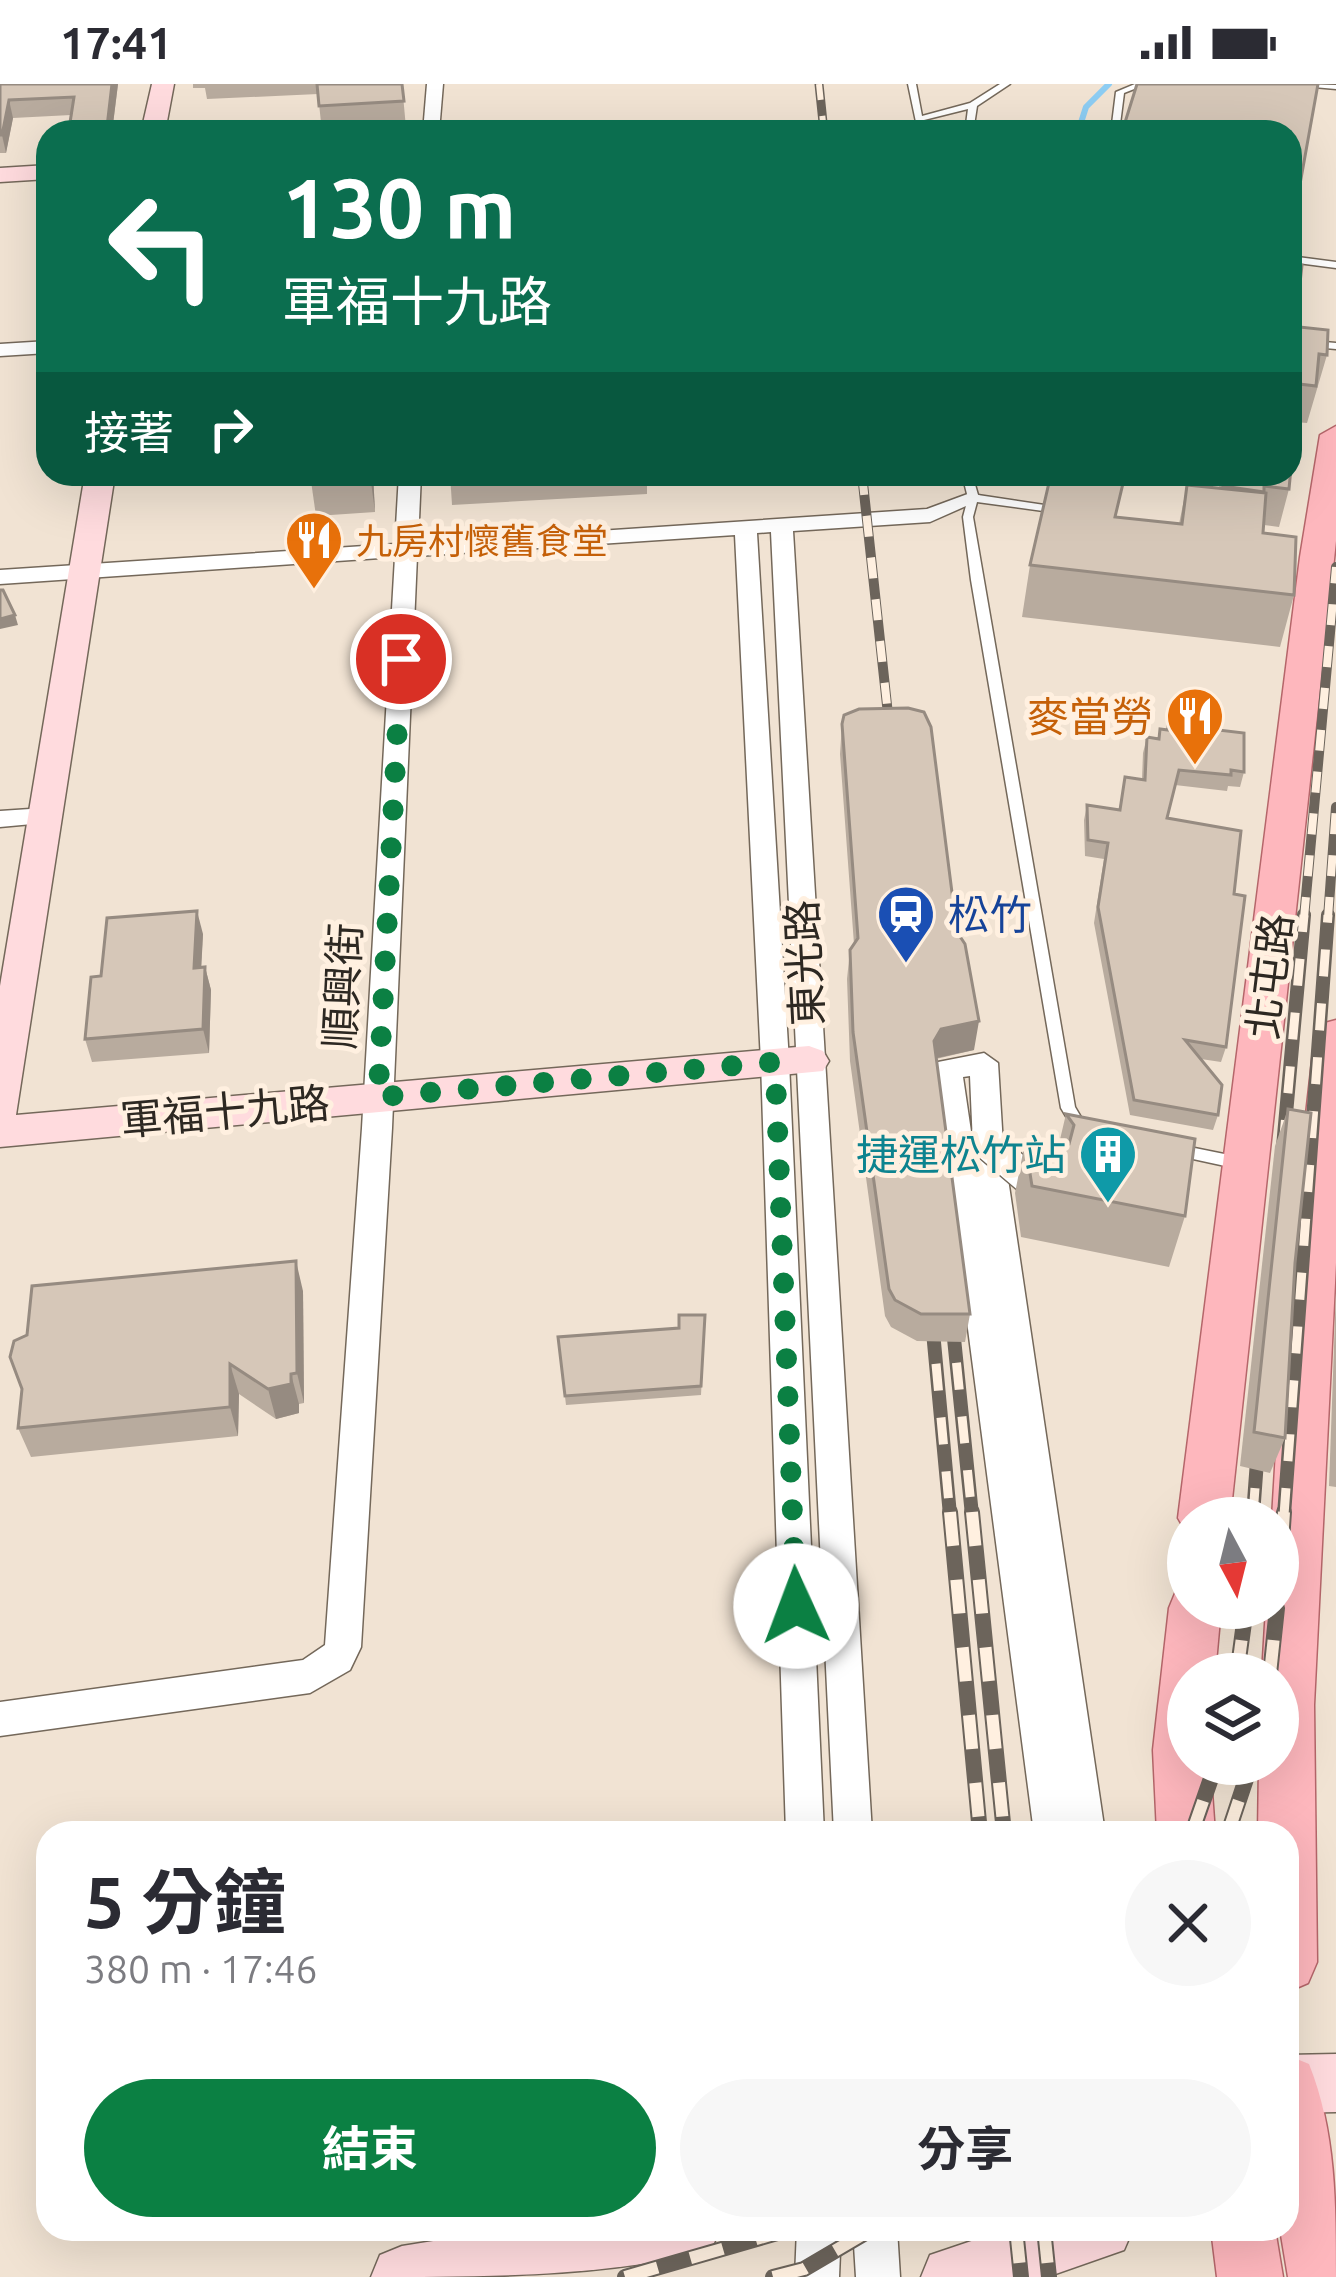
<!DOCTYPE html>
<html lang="zh-TW">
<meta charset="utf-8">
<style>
:root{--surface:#fff;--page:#f7f7f7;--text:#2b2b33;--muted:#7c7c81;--accent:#0b8043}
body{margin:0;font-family:Ubuntu,"Noto Sans TC",sans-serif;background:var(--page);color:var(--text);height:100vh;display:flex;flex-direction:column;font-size:45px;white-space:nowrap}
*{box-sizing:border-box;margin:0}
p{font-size:39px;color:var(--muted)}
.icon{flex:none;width:66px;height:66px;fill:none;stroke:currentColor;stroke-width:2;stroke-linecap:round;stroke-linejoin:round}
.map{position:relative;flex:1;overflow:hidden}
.drawer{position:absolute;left:36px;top:1737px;width:1263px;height:420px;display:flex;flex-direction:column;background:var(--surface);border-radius:36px;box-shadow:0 12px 48px #0002}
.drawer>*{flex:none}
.banner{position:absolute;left:36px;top:36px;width:1266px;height:366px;border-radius:36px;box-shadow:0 12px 48px #0002;background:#0b6e4f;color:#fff;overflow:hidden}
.needle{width:78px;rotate:173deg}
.controls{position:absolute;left:1167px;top:1413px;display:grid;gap:24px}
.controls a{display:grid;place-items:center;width:132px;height:132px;border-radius:50%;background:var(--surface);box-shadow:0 12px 48px #0002;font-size:60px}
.pin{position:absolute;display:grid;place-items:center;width:102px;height:102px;color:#fff;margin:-51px;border:6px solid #fff;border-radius:50%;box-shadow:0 3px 12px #0007}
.me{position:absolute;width:132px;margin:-66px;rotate:358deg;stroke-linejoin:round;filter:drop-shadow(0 0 9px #0008)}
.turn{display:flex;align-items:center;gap:42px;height:252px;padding:0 48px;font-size:54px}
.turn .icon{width:156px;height:156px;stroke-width:2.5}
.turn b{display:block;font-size:84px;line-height:102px}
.then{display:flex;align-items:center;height:114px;padding:0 48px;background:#0003;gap:24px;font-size:45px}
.round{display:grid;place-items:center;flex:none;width:126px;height:126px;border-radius:63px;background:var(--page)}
.headline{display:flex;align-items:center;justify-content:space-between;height:204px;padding:0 48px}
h1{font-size:72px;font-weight:700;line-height:90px}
.button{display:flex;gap:24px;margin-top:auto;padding:24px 48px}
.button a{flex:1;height:138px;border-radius:72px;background:var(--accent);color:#fff;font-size:48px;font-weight:700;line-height:138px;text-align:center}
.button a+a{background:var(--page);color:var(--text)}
.status{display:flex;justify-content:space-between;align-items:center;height:84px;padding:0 60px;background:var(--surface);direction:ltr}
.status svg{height:33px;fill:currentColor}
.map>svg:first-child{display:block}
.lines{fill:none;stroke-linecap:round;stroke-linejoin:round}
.stream{stroke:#8dcdf3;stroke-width:6}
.lane-casing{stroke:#74685a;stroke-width:3}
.street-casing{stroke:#74685a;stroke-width:3}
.secondary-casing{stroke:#74685a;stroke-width:3}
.primary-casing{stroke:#b5666a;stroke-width:3}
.lane{fill:#fff;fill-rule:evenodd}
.street{fill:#fff;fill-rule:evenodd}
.secondary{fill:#ffdbde;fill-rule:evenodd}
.primary{fill:#feb7bd;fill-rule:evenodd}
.rail-far3-casing{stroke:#6c645b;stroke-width:9}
.rail-far2-casing{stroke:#6c645b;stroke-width:10}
.rail-far1-casing{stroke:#6c645b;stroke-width:14}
.rail-casing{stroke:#6c645b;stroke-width:16}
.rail-far3{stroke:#fff0e0;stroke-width:6;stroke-dasharray:16;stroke-linecap:butt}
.rail-far2{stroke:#fff0e0;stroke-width:8;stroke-dasharray:21;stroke-linecap:butt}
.rail-far1{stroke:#fff0e0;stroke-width:9;stroke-dasharray:27;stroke-linecap:butt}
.rail{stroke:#fff0e0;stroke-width:12;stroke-dasharray:34;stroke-linecap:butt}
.street-bridge-casing{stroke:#74685a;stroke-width:33;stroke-linecap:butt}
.street-bridge{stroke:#fff;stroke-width:30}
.wall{fill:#b8ab9e}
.shaded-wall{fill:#968b81}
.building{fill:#d6c7b8;stroke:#968b81;stroke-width:3}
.route{stroke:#0b8043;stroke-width:21;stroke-dasharray:0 37.8}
.labels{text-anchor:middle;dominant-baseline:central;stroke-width:10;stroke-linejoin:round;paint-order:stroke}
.far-food-label{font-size:36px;fill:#c56008;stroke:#fff0e0;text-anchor:start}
.food-label{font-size:42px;fill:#c56008;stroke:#fff0e0;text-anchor:end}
.transit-label{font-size:42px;fill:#164399;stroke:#fff0e0;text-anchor:start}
.street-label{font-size:42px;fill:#2d2822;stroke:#fff0e0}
.culture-label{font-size:42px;fill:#0d838f;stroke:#fff0e0;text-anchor:end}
</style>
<div class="status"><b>17:41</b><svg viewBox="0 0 49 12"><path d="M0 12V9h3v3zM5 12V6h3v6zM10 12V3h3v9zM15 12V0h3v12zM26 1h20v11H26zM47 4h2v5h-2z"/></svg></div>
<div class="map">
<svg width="1336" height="2193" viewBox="0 0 1336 2193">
<rect width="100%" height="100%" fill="#f1e3d3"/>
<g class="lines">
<polyline class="stream" points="1078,48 1086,23 1109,0"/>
<defs>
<g id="lane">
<polygon points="908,0 916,0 922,32 970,19 1000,0 1010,0 977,22 973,48 965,48 968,25 916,38"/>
<polygon points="1135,0 1147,0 1124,9 1119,48 1111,48 1116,8"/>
<polygon points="1298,0 1336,1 1336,5 1302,2"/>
<polygon points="1290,172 1336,178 1336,184 1290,178"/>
<polygon points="1290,255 1336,259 1336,265 1290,261"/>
<polygon points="962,390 972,390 978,411 1058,423 1063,426 1058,429 977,418 973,433 1075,1023 1088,1045 1081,1051 1076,1049 1061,1024 971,496 963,433 968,414"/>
<polygon points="1175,1060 1239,1073 1246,1079 1239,1085 1170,1070 1168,1066 1170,1062"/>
</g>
<g id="street">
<polygon points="427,0 443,0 439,48 423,48"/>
<polygon points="48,257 48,269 0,272 0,260"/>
<polygon points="399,390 421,390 418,459 927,425 973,408 984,414 930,438 793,447 872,1749 834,1749 771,448 757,449 789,978 824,1749 786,1749 761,978 735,451 417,472 392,1044 361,1563 350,1586 310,1609 0,1652 0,1618 303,1576 325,1561 362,1044 395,473 0,500 0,486 395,460"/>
<polygon points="45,724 54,726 58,732 54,738 0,743 0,727"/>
<path d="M984,969L998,979L1003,1061L1105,1749H1034L934,985L938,978ZM970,992L973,1061L963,993Z"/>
<polygon points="797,2145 841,2145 839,2193 795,2193"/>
<polygon points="853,2145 897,2145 900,2193 856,2193"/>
</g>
<g id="secondary">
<polygon points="152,0 174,0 165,48 141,48"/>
<polygon points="48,81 48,95 0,98 0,84"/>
<polygon points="85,390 115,390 16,1031 809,962 823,967 829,977 823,987 0,1063 0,902"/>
<polygon points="1336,1970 1336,2028 1287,2029 1287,1971"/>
<path d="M508,2145H720L711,2166C608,2193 481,2193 371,2193L380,2171L402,2162Z"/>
<polygon points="1007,2145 1133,2145 1124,2166 1047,2193 921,2193 930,2171"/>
</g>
<g id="primary">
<polygon points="1336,342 1336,457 1230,1434 1188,1434 1188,1451 1178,1434 1300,473 1320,351"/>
<polygon points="1336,936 1336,1179 1314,1621 1317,1878 1308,1899 1287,1908 1287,1749 1258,1749 1259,1680 1278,1680 1278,1590 1262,1590 1266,1524 1278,1524 1278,1434 1272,1434 1285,1216 1315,951 1321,940"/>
<polygon points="1188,1503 1188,1524 1221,1524 1215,1590 1188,1590 1188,1680 1210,1680 1215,1749 1157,1749 1153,1666 1169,1524 1176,1507"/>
<path d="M1287,1971L1309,1980C1336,2047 1336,2122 1336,2193H1288L1280,2145H1287Z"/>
<polygon points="1211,2145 1275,2145 1283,2193 1217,2193"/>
</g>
</defs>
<use href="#lane" class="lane-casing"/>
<use href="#street" class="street-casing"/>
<use href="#secondary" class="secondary-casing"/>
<use href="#primary" class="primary-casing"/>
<use href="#lane" class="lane"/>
<use href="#street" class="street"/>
<use href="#secondary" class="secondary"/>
<use href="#primary" class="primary"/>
<defs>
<polyline id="rail-far3" points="819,0 824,48"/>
<g id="rail-far2">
<polyline points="862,390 891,658"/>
<polyline points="1304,834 1336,483"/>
<polyline points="1328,834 1336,723"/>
</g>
<g id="rail-far1">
<polyline points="1283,1063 1304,831"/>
<polyline points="951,1225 972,1431"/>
<polyline points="931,1226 950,1431"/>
<polyline points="1253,1431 1259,1350"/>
<polyline points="1284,1431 1328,831"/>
</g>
<g id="rail">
<polyline points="950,1428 980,1749"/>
<polyline points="972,1428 1004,1749"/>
<polyline points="1253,1434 1253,1428"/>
<polyline points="1278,1515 1284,1428"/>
<polyline points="1237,1590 1246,1524"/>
<polyline points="1270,1590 1277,1524"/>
<polyline points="1192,1749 1216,1680"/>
<polyline points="1228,1749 1251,1680"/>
<polyline points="1016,2145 1021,2193"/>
<polyline points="1044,2145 1049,2193"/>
<polyline points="625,2193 791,2145"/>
<polyline points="773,2193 804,2185 872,2145"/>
</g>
</defs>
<use href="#rail-far3" class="rail-far3-casing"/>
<use href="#rail-far2" class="rail-far2-casing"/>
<use href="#rail-far1" class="rail-far1-casing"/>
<use href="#rail" class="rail-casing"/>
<use href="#rail-far3" class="rail-far3"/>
<use href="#rail-far2" class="rail-far2"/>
<use href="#rail-far1" class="rail-far1"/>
<use href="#rail" class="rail"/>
<defs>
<polyline id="street-bridge" points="987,1050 988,1061 1028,1095 1043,1098"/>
</defs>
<use href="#street-bridge" class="street-bridge-casing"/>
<use href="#street-bridge" class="street-bridge"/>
</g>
<g class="wall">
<polygon points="0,0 118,0 112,48 69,48 71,31 13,34 6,69 0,69"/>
<polygon points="193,0 402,0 406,44 322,48 318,10 207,15 205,4 193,4"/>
<polygon points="1290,180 1299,208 1290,242 1327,271 1307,339 1295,338 1289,405 1279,443 1264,441 1263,449 1294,511 1280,563 1022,533 1030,481 1117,433 1179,440 1187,401 1219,404 1221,390 1290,390"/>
<polygon points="310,390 373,390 375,428 316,432"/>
<polygon points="450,390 647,390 647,410 452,421"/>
<polygon points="842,640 957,848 974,966 936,975 970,1230 965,1258 917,1257 891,1243 885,1232 850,977 847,895 850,866 854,860 840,670"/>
<polygon points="1168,640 1244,688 1240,703 1228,702 1227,707 1175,701 1167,734 1234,810 1226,963 1221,978 1201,975 1218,1031 1213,1046 1130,1031 1094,839 1104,775 1085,772 1084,736 1087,721 1119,726 1125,693 1142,695 1143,669 1147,653 1158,655 1160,645 1167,646"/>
<polygon points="203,850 201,883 205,883 211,906 209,969 92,978 85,955 101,892"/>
<polygon points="1288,1025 1295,1179 1285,1354 1270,1389 1240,1382 1275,1062"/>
<polygon points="1066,1030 1185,1132 1169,1183 1021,1153 1015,1109 1025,1058 1052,1066 1058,1064"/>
<polygon points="303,1207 304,1319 299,1320 299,1329 276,1335 239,1310 238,1352 31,1373 18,1344"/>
<polygon points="1336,1207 1336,1403 1329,1402"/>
<polygon points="705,1231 701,1311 566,1321 558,1253 679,1244"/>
</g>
<g class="shaded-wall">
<polygon points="112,0 118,0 112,48 108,48"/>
<polygon points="9,16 13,34 6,69 2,51"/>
<polygon points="370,390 373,390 375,428"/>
<polygon points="15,531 18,541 0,545 0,535"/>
<polygon points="197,827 203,850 200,907 194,884"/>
<polygon points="205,883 211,906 209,969 203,945"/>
<polygon points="979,937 974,966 937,974 930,986 934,957 941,945"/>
<polygon points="296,1177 303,1207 304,1319 297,1289"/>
<polygon points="230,1280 239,1310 238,1352 230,1323"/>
<polygon points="291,1290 299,1320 299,1329 276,1335 268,1305"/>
</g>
<g class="building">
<polygon points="0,0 112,0 107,43 69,45 74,13 9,16 2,51 0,51"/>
<polygon points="317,0 402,0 404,17 319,22"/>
<polygon points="1137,0 1318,0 1295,128 1290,128 1290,48 1122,48"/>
<polygon points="1290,180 1302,181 1299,208 1290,207"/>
<polygon points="1290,242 1328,246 1327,271 1319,270 1316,302 1299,300 1289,405 1264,402 1264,408 1223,402 1225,390 1290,390"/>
<polygon points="1051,390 1125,391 1115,433 1182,440 1187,401 1266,409 1263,449 1296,453 1294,511 1030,481"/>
<polygon points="0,506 3,506 15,531 0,535"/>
<polygon points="908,624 924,628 931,643 957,848 965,860 979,937 941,945 934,957 970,1230 921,1230 895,1216 889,1205 853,948 850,866 858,854 842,640 844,631 859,625"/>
<polygon points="1168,640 1244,649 1244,688 1231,686 1231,691 1179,686 1167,734 1241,747 1234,810 1245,812 1226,963 1185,956 1222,1001 1218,1031 1134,1016 1098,823 1108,759 1088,756 1087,721 1120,726 1125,693 1145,696 1147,653 1159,655 1160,645 1168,646"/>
<polygon points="197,827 194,884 205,883 203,945 85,955 91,893 101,892 107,834"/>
<polygon points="1288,1025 1311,1029 1295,1179 1285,1354 1254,1348"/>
<polygon points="1066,1030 1195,1055 1185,1132 1032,1102 1025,1058 1052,1066 1069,1060 1074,1041"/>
<polygon points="296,1177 297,1289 291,1290 291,1300 268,1305 230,1280 230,1323 18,1344 22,1305 10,1273 14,1257 27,1251 32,1202"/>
<polygon points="679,1231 705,1231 701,1302 565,1312 558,1253 679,1244"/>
</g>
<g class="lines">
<polyline class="route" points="401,575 378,1013 775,978 796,1522"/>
</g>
<defs>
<symbol id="restaurant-pin" viewBox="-11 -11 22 30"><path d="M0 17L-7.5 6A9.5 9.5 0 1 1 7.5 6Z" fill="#e8710a" stroke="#fff0e0"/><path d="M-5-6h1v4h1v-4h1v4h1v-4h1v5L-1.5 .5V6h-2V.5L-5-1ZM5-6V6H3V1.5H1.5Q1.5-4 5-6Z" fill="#fff"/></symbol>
<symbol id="station-pin" viewBox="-11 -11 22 30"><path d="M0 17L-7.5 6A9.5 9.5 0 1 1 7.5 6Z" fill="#1a4fb4" stroke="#fff0e0"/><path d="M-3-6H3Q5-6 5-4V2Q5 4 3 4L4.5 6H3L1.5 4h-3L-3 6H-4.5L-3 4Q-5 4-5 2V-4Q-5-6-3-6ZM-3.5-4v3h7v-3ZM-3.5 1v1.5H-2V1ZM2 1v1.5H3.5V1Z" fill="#fff"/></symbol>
<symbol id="building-pin" viewBox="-11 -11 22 30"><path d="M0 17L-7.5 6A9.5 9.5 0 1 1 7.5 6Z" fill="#0f9aa8" stroke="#fff0e0"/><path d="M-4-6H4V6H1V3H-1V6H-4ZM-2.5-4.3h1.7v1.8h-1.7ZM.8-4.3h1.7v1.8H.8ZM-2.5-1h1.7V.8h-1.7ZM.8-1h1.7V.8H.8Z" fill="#fff"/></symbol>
</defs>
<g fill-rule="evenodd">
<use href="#restaurant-pin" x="281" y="423" width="66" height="90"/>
<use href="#restaurant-pin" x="1162" y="599" width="66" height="90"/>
<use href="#station-pin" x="873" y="797" width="66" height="90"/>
<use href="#building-pin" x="1075" y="1037" width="66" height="90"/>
</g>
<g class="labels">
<g class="far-food-label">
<text x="356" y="456">九房村懷舊食堂</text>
</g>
<g class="food-label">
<text x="1153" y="632">麥當勞</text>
</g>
<g class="transit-label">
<text x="948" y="830">松竹</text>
</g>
<g class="street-label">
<text transform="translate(804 879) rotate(-93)">東光路</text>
<text transform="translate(1269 892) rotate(-83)">北屯路</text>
<text transform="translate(342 902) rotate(-87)">順興街</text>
<text transform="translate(225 1027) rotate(-5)">軍福十九路</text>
</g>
<g class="culture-label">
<text x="1066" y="1070">捷運松竹站</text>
</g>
</g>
</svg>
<div class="controls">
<a><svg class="needle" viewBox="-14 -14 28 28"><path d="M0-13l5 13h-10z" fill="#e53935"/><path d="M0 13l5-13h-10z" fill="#7c7c81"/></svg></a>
<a><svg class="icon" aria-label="layers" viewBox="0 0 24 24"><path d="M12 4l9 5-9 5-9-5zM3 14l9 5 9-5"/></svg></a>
</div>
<div class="pin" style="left:401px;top:575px;background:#d93025"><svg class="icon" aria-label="arrive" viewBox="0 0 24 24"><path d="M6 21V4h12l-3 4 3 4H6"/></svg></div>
<svg class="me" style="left:796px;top:1522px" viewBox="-20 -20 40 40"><circle r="19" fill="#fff"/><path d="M0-13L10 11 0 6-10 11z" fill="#0b8043"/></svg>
<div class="banner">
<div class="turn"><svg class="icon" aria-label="left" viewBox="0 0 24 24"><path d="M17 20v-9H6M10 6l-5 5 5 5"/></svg><div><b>130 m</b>軍福十九路</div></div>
<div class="then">接著<svg class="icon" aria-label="right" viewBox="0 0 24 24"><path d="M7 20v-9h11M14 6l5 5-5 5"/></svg></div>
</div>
<section class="drawer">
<div class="headline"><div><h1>5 分鐘</h1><p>380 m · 17:46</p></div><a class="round"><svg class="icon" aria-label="close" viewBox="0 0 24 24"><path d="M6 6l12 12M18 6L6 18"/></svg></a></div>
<div class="button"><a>結束</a><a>分享</a></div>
</section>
</div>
